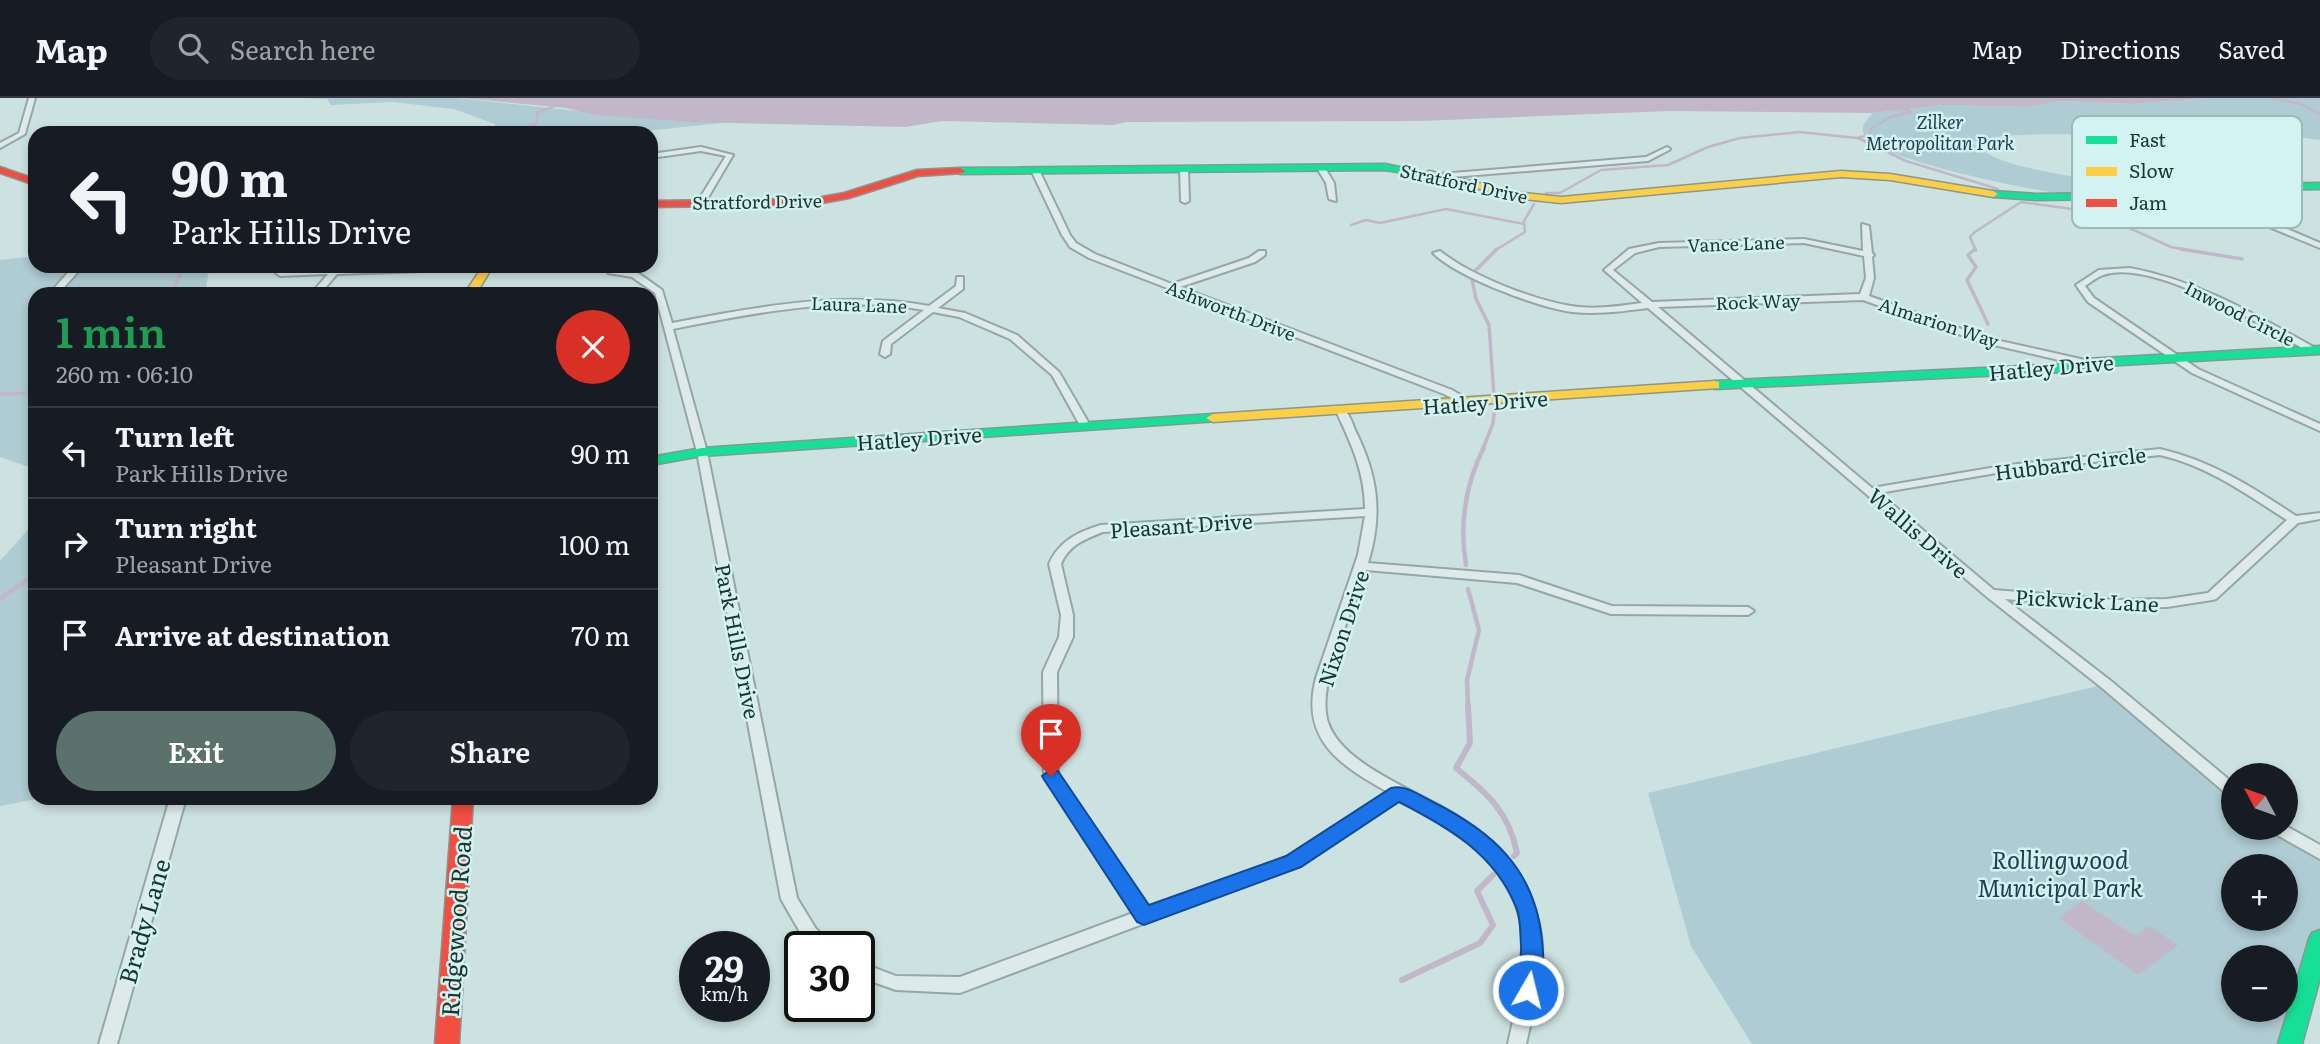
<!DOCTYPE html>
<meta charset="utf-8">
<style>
:root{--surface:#171b24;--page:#20242c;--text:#f1f3f6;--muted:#9ea1a6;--line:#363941;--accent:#5b726c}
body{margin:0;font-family:Literata,serif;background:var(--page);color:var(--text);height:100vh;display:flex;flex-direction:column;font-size:26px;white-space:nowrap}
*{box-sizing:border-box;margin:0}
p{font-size:23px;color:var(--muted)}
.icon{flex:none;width:38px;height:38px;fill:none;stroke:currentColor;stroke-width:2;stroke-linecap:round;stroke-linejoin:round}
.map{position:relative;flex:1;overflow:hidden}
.drawer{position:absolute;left:28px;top:189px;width:630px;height:518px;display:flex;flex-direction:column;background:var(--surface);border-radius:21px;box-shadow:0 4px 10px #0003}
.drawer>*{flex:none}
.top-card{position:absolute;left:28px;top:28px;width:630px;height:147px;border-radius:21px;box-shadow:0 4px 10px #0003;background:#171b24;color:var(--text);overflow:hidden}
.needle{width:46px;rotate:311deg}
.fabs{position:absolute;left:2221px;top:665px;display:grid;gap:14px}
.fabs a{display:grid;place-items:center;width:77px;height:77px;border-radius:50%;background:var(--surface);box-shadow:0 4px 10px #0003;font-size:35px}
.speed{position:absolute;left:679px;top:833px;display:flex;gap:14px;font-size:35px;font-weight:700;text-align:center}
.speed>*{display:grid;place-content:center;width:91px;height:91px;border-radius:50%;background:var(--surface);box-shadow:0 4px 10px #0003;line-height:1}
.speed small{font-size:18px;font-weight:400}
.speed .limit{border:4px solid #111;border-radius:10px;background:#fff;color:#111}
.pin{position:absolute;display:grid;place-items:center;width:60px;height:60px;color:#fff;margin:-72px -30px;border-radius:50% 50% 50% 0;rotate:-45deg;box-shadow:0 0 7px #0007}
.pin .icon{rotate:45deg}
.me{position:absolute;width:77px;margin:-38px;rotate:8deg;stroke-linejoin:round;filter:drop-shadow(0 0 5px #0008)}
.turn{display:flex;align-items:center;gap:24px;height:147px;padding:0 28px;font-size:32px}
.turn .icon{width:91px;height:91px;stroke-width:2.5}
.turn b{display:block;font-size:49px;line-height:60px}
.round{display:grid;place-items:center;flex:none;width:74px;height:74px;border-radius:37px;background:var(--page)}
.summary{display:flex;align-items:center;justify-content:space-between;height:119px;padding:0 28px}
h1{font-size:42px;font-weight:600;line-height:52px;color:#1e9e55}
.cta{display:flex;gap:14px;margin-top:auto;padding:14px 28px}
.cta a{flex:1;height:80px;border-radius:42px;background:var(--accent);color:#fff;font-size:28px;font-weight:600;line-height:80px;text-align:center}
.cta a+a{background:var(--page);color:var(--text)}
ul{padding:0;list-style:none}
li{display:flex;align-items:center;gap:21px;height:91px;padding:0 28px;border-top:2px solid var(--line)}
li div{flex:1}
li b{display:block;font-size:26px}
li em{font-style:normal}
header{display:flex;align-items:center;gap:42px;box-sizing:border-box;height:98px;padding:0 35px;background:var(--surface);border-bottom:2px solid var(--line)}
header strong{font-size:33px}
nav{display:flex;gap:38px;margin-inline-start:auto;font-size:24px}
.search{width:490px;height:63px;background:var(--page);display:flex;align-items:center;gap:18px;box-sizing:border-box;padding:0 24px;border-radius:38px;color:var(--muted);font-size:26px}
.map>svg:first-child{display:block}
.green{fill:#afcbd3;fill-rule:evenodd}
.water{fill:#c1b7c8}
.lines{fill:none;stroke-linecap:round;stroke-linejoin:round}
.stream-far3{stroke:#c1b7c8;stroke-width:2.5}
.stream-far2{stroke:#c1b7c8;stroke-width:3.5}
.stream-far1{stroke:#c1b7c8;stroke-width:4.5}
.stream{stroke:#c1b7c8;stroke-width:6}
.street-casing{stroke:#95a7a4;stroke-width:4}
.fast-casing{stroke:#869794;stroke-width:3}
.slow-casing{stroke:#869794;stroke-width:3}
.jam-casing{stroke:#869794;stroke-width:3}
.street{fill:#ddeae9;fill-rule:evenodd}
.fast{fill:#16e098;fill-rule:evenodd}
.slow{fill:#ffcf43;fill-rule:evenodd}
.jam{fill:#f24e42;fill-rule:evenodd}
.route{fill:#1a73e8;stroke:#114b97;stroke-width:2}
.labels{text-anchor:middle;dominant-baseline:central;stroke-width:5;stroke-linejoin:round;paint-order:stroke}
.far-park-label{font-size:18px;font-style:italic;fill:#263c50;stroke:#d2f3f1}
.far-street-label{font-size:18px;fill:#1e352e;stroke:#d2f3f1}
.street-label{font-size:21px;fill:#1e352e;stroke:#d2f3f1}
.near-park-label{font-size:24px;font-style:italic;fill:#263c50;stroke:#d2f3f1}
.near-street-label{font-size:24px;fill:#1e352e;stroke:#d2f3f1}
.key{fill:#d2f3f1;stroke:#9cbab6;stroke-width:2}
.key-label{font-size:19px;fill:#1e352e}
</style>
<header>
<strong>Map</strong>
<div class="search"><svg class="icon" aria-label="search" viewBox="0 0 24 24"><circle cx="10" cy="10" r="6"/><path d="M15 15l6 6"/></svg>Search here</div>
<nav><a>Map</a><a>Directions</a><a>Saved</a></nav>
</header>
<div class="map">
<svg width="2320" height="946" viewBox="0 0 2320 946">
<rect width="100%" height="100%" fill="#cce2e0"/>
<g class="green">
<polygon points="294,0 457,0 578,13 730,24 628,35 494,35 495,26 454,11 393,4 331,7 327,1"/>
<path d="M2208,0H2320V42C2243,31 2162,34 2084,36C2046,37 2009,34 1972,44C2000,75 2085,75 2124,91C2103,94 2081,96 2059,95C2029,92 1877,61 1865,38C1859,28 1867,22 1873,15L1943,7L2029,9L2060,3L2133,6Z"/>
<polygon points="35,158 35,168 214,168 209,172 205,196 35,196 35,371 0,359 0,162"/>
<polygon points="35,424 35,700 42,700 0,708 0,463"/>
<path d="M2106,586L2233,693V730H2277L2320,755V842L2293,946H1752L1691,848L1648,695ZM2233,768H2286V821H2233ZM2233,859H2286V912H2233Z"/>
</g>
<g class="water">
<polygon points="462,0 2208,0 2133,6 2060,3 2029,9 1943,7 1873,15 1669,13 1422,23 1127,24 1113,27 942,23 905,29 693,24 595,17 566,10"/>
<polygon points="2082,803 2135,838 2149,828 2178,847 2138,877 2059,820"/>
</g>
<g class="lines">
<g class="stream-far3">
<polyline points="2271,0 2301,6 2320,16"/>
<polyline points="509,35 537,25 537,15 557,7"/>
<polyline points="1858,40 1906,63 1998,91"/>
<polyline points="1546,95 1560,95 1601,72 1668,67 1708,49 1740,40 1799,34 1857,40 1870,37 1871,31 1890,19 1911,14 1904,11"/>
<polyline points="1351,127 1366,122 1380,125 1446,111 1524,126"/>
<polyline points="1494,153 1525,134 1524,123 1534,106"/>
<polyline points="1976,153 1970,139 1975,134 2021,104 2094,114 2171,149 2192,153"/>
</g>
<g class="stream-far2">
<polyline points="1975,151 1968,157 1976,169 1967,182 1988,226"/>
<polyline points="2181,151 2242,161"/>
<polyline points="1475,173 1497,151"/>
<polyline points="1472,181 1476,201 1489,227 1494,298"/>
<polyline points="171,196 184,168"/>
<polyline points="0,296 35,295"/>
<polyline points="35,335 31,338 35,342"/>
<polyline points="1483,351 1493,325 1495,308"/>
</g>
<g class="stream-far1">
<path d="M1466,467C1459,425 1465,387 1484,349"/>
<polyline points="1468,491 1479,532 1467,582 1468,609"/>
<polyline points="0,501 35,476"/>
</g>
<g class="stream">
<path d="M1468,607L1470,645L1456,670C1487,695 1509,714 1517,755L1514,758"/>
<polyline points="1402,882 1480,845 1493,827 1477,793 1493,777"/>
</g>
<defs>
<g id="street">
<polygon points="29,0 35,0 25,36 0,50 0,45 19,35"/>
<polygon points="701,49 733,57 706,103 702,105 698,103 726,58 701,53 651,60 651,56"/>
<polygon points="1667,49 1670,51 1669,52 1648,63 1440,80 1436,78 1440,76 1646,59"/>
<polygon points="1318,68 1324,68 1334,85 1336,103 1329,101 1326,85 1317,70"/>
<polygon points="1184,69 1188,71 1189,103 1185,105 1181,103 1180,71"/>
<polygon points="1032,70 1039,72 1070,137 1076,145 1095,156 1172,186 1249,160 1259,153 1265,153 1265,157 1255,164 1180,189 1452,292 1474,305 1473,307 1465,307 1444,296 1089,160 1070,149 1062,137 1031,72"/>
<polygon points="2180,88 2186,88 2320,145 2320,150 2180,92"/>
<path d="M1862,126L1869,128L1872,155L1874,157L1872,159L1874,180L1869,198L1987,240L2085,262L2090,265L2085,268L1981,244L1863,202L1658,209L1872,390L2008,367L2160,351C2212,363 2252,389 2296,418L2320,415V421L2298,425L2216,501L2212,502L2167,509L2116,510L2005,501L2111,583L2233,685V699L2228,697L2101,589L1987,499L1648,210C1623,213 1597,217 1572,214C1537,209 1457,179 1433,155L1440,153C1471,178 1531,201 1571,208C1594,212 1619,208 1642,205L1604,172L1629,151L1659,145L1804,141L1863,153ZM1804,145L1864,158L1866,180L1860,196L1652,204L1613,172L1635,155L1659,149ZM2160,357C2208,368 2246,396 2287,422L2208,495L2167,501L2116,502L1994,492L1879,395L2008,373Z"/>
<polygon points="74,168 83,168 58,196 49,196"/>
<polygon points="410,168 487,168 483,171 337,176 320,196 311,196 328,176 280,178 276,175 280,172"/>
<path d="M611,170L638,175L662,192L672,225C756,209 844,192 929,208L956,188L957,179H963V191L938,210L965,215L1017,237L1059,274L1091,329L1090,331H1082L1052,277L1010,241L959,219L933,214L891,246L890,256L885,259L880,256L883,243L924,212C842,197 754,215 673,231L707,354L797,800L816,831L831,844L833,849H813L804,841L781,801L697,354L655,195L632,179L608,175V171Z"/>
<path d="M2130,170C2202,184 2254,216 2317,251V255H2311C2266,230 2154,160 2103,177C2097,179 2091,184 2085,188L2094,200L2198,271L2320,326V333L2192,275L2088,204L2076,187L2099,172Z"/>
<path d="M1341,310C1349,314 1352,324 1355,332C1378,378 1383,416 1368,465L1519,477L1612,508L1748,509L1754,513L1748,517L1611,516L1517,485L1366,472C1354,512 1321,574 1326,615C1331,662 1411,690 1447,712C1494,740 1538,788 1542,846C1544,880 1533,913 1526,946H1508C1513,920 1522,893 1524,867C1531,783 1468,736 1401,701L1299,767L960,895L896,892L859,879V864L896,878L960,879L1133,815L1044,678L1043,574L1059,539L1061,517L1049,466C1059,443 1078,434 1101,427L1365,411C1365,375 1351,345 1336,313ZM1365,418L1358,457L1316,580C1300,641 1339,667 1388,694L1287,759L1148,810L1058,677L1057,574L1073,539V517L1061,466C1069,447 1085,441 1103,434Z"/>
<polygon points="170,700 186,700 117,946 99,946"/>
<polygon points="2286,728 2320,747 2320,761 2272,734 2269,730 2286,730"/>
</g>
<g id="fast">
<polygon points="1385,66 1434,76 1429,79 1385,72 960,76 955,73 960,70"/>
<polygon points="2320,85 2320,91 2179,93 2107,101 2036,102 1993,99 1988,96 1993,93 2036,96 2107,95 2179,87"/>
<polygon points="2320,248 2320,256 2085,269 2064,274 1715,291 1709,287 1715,283 2064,266 2085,261"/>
<polygon points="1213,316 1218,317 1218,323 702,358 651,367 651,359 702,350"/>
<polygon points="2320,832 2320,880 2302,946 2278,946 2309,841 2312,835"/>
</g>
<g id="slow">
<polygon points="1429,73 1516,94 1561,99 1841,73 1890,76 1993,93 1998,96 1993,99 1890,82 1841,79 1561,105 1516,100 1426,78 1424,76"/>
<polygon points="483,168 493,168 476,196 464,196"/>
<polygon points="1715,283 1719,284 1719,290 1213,324 1206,320 1213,316"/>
</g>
<g id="jam">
<polygon points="0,69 35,81 35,87 0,75"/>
<polygon points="960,70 965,73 963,75 918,78 849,100 811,107 651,109 651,103 811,101 844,95 917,72"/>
<polygon points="453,700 473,700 459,946 435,946"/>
</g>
</defs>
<use href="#street" class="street-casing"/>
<use href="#fast" class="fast-casing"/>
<use href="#slow" class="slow-casing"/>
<use href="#jam" class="jam-casing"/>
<use href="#street" class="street"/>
<use href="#fast" class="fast"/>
<use href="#slow" class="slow"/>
<use href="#jam" class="jam"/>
</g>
<path class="route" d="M1051,671L1058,673L1149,807L1286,758L1391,690C1405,686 1419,697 1431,703C1492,733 1535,771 1542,842C1544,862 1545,881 1536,899L1528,902L1520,899C1514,888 1522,862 1521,847C1520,835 1521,820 1516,809C1495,756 1448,729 1399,704L1301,769L1144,827L1137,824L1045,683L1042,678Z"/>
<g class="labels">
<g class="far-park-label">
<text x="1940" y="23">Zilker<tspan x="1940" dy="21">Metropolitan Park</tspan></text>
</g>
<g class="far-street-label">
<text transform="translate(1464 85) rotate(12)">Stratford Drive</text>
<text transform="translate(757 103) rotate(-1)">Stratford Drive</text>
<text transform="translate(1736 145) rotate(-2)">Vance Lane</text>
<text transform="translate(1758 203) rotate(-2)">Rock Way</text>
<text transform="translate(859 206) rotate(2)">Laura Lane</text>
<text transform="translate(1231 212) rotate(21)">Ashworth Drive</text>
<text transform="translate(2240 215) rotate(27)">Inwood Circle</text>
<text transform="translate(1939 224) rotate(18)">Almarion Way</text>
</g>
<g class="street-label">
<text transform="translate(2051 268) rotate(-5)">Hatley Drive</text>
<text transform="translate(1485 303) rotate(-4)">Hatley Drive</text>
<text transform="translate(919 339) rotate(-4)">Hatley Drive</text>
<text transform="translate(2070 364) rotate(-7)">Hubbard Circle</text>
<text transform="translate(1181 426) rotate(-4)">Pleasant Drive</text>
<text transform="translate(1919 434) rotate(41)">Wallis Drive</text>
<text transform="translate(2087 501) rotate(3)">Pickwick Lane</text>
<text transform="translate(1342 530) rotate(-72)">Nixon Drive</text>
<text transform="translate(739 543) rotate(79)">Park Hills Drive</text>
</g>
<g class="near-park-label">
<text x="2060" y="760">Rollingwood<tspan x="2060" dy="28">Municipal Park</tspan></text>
</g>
<g class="near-street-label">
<text transform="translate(143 823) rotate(-74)">Brady Lane</text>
<text transform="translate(455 823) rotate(-86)">Ridgewood Road</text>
</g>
</g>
<rect x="2072" y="18" width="230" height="112" rx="10" class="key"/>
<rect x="2086" y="38" width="31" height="8" fill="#16e098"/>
<rect x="2086" y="69" width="31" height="9" fill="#ffcf43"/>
<rect x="2086" y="101" width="31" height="8" fill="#f24e42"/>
<g class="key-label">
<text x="2129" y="49">Fast</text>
<text x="2129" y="80">Slow</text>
<text x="2129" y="112">Jam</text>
</g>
</svg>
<div class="fabs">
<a><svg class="needle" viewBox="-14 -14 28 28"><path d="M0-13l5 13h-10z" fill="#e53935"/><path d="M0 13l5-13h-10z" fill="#9ea1a6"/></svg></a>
<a>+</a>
<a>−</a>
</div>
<div class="speed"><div>29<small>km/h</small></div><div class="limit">30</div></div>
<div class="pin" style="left:1051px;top:678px;background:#d93025"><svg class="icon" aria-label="arrive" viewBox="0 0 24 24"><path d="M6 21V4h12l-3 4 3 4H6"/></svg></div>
<svg class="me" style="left:1528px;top:892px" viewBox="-20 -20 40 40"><circle r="17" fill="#1a73e8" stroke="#fff" stroke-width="3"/><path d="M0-11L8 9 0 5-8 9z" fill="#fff"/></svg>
<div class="top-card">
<div class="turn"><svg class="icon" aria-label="left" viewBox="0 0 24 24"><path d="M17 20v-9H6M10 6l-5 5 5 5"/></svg><div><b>90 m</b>Park Hills Drive</div></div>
</div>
<section class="drawer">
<div class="summary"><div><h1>1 min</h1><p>260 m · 06:10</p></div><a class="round" style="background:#d93025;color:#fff"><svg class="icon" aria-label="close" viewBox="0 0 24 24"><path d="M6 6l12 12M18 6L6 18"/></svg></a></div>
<ul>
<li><svg class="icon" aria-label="left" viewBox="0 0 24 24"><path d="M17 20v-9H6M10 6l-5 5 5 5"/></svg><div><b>Turn left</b><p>Park Hills Drive</p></div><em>90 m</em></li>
<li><svg class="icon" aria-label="right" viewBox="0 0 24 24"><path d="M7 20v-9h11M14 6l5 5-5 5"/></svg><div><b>Turn right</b><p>Pleasant Drive</p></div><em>100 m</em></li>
<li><svg class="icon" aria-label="arrive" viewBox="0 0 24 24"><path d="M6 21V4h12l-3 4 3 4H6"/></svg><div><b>Arrive at destination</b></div><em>70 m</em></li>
</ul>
<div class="cta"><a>Exit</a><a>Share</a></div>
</section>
</div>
